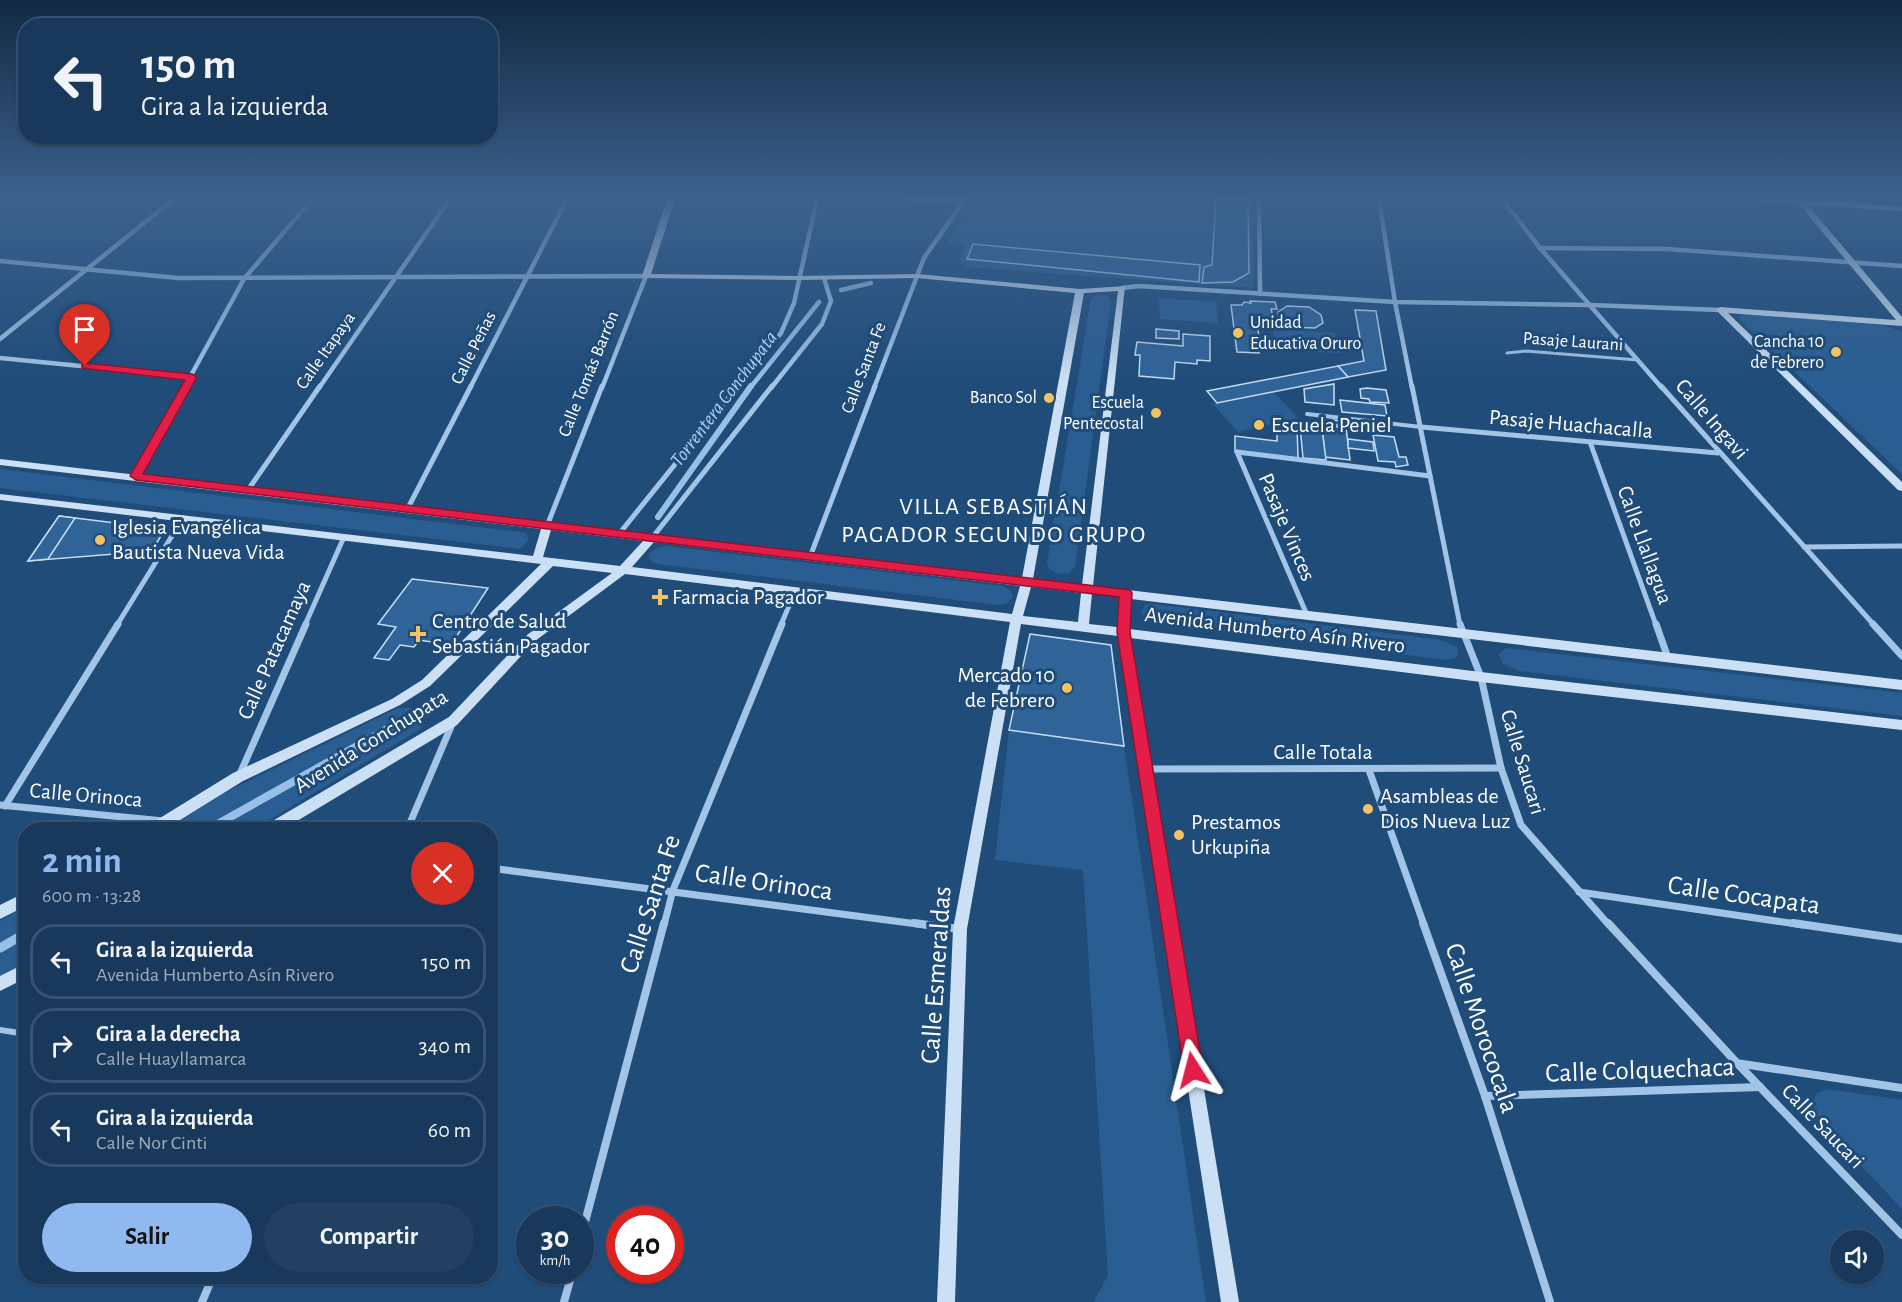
<!DOCTYPE html>
<html lang="es">
<meta charset="utf-8">
<style>
:root{--surface:#18395c;--page:#214062;--text:#f1f3f6;--muted:#9facbb;--line:#365372;--accent:#90b9f0}
body{margin:0;font-family:"Alegreya Sans",sans-serif;background:var(--page);color:var(--text);height:100vh;display:flex;flex-direction:column;font-size:22px;white-space:nowrap}
*{box-sizing:border-box;margin:0}
p{font-size:20px;color:var(--muted)}
.icon{flex:none;width:33px;height:33px;fill:none;stroke:currentColor;stroke-width:2;stroke-linecap:round;stroke-linejoin:round}
.map{position:relative;flex:1;overflow:hidden}
.details{position:absolute;left:18px;top:822px;width:480px;height:462px;display:flex;flex-direction:column;background:var(--surface);border-radius:24px;box-shadow:0 2px 4px #0004,0 0 0 2px var(--line)}
.details>*{flex:none}
.banner{position:absolute;left:18px;top:18px;width:480px;height:126px;border-radius:24px;box-shadow:0 2px 4px #0004,0 0 0 2px var(--line);background:#18395c;color:var(--text);overflow:hidden}
.tools{position:absolute;left:1830px;top:1230px;display:grid;gap:12px}
.tools a{display:grid;place-items:center;width:54px;height:54px;border-radius:50%;background:var(--surface);box-shadow:0 2px 4px #0004,0 0 0 2px var(--line);font-size:30px}
.speed{position:absolute;left:516px;top:1206px;display:flex;gap:12px;font-size:30px;font-weight:700;text-align:center}
.speed>*{display:grid;place-content:center;width:78px;height:78px;border-radius:50%;background:var(--surface);box-shadow:0 2px 4px #0004,0 0 0 2px var(--line);line-height:1}
.speed small{font-size:15px;font-weight:400}
.speed .limit{border:9px solid #d22;background:#fff;color:#111}
.pin{position:absolute;display:grid;place-items:center;width:51px;height:51px;color:#fff;margin:-62px -26px;border-radius:50% 50% 50% 0;rotate:-45deg;box-shadow:0 0 6px #0007}
.pin .icon{rotate:45deg}
.me{position:absolute;width:66px;margin:-33px;rotate:351deg;stroke-linejoin:round;filter:drop-shadow(0 0 4px #0008)}
.turn{display:flex;align-items:center;gap:21px;height:126px;padding:0 24px;font-size:27px}
.turn .icon{width:78px;height:78px;stroke-width:2.5}
.turn b{display:block;font-size:42px;line-height:51px}
.round{display:grid;place-items:center;flex:none;width:63px;height:63px;border-radius:32px;background:var(--page)}
.headline{display:flex;align-items:center;justify-content:space-between;height:102px;padding:0 24px}
h1{font-size:36px;font-weight:700;line-height:45px;color:var(--accent)}
.cta{display:flex;gap:12px;margin-top:auto;padding:12px 24px}
.cta a{flex:1;height:69px;border-radius:36px;background:var(--accent);color:#111;font-size:24px;font-weight:700;line-height:69px;text-align:center}
.cta a+a{background:var(--page);color:var(--text)}
ul{padding:0;list-style:none}
li{display:flex;align-items:center;gap:18px;height:75px;margin:0 12px 9px;padding:0 12px;border:3px solid var(--line);border-radius:24px}
li div{flex:1}
li b{display:block;font-size:22px}
li em{font-style:normal}
.map>svg:first-child{display:block}
.green{fill:#2a5e92}
.lines{fill:none;stroke-linecap:round;stroke-linejoin:round}
.stream-far3{stroke:#96c0e7;stroke-width:4.5}
.stream-far2{stroke:#96c0e7;stroke-width:6}
.stream-far1{stroke:#96c0e7;stroke-width:8}
.stream{stroke:#96c0e7;stroke-width:9}
.canal{fill:#16365a;fill-rule:evenodd}
.building{fill:#306398;stroke:#c5ddf4;stroke-width:1.5}
.lane-far2{stroke:#a2c4e6;stroke-width:3}
.lane-far1{stroke:#a2c4e6;stroke-width:4}
.lane{stroke:#a2c4e6;stroke-width:6}
.street-far3{stroke:#a2c4e6;stroke-width:4.5}
.street-far2{stroke:#a2c4e6;stroke-width:5}
.street-far1{stroke:#a2c4e6;stroke-width:7}
.street{stroke:#a2c4e6;stroke-width:8}
.secondary{fill:#cce0f5;fill-rule:evenodd}
.route{fill:#e11d48;stroke:#92132f;stroke-width:1.5}
.poi-dot{fill:#f3c263;stroke:#204c7a;stroke-width:2}
.labels{text-anchor:middle;dominant-baseline:central;stroke-width:6;stroke-linejoin:round;paint-order:stroke}
.far-poi-label{font-size:18px;fill:#fff;stroke:#204c7a;text-anchor:end}
.far-street-label{font-size:18px;fill:#fff;stroke:#204c7a}
.far-water-label{font-size:20px;font-style:italic;fill:#adceee;stroke:#204c7a}
.street-label{font-size:22px;fill:#fff;stroke:#204c7a}
.poi-label{font-size:22px;fill:#fff;stroke:#204c7a;text-anchor:start}
.neighbourhood-label{font-size:24px;letter-spacing:1.5px;fill:#fff;stroke:#204c7a}
.near-street-label{font-size:27px;fill:#fff;stroke:#204c7a}
</style>
<div class="map">
<svg width="1902" height="1302" viewBox="0 0 1902 1302">
<rect width="100%" height="100%" fill="#204c7a"/>
<g class="green">
<polygon points="978,199 1253,199 1254,288 966,267 959,262 965,245 947,243"/>
<polygon points="1809,199 1902,199 1902,206 1810,200"/>
<polygon points="1106,295 1111,301 1075,567 1069,573 1059,574 1050,570 1047,563 1091,299 1094,296"/>
<polygon points="1159,298 1216,302 1218,323 1160,319"/>
<polygon points="1743,314 1884,325 1902,332 1902,474 1740,320 1739,317"/>
<polygon points="1273,329 1335,333 1340,353 1276,350"/>
<polygon points="1273,391 1298,418 1238,432 1213,404"/>
<polygon points="0,469 521,532 526,533 529,539 520,549 0,488"/>
<polygon points="666,546 1002,586 1010,590 1013,597 1008,603 998,605 657,564 650,560 649,554 656,548"/>
<polygon points="1155,604 1442,640 1457,647 1458,655 1456,658 1446,660 1155,623 1145,619 1141,612 1145,605"/>
<polygon points="1506,648 1902,693 1902,716 1519,671 1502,663 1499,654"/>
<polygon points="398,708 409,708 424,719 422,728 254,829 167,829 222,794"/>
<polygon points="1009,730 1124,746 1206,1302 1094,1302 1108,1275 1083,870 995,860"/>
<polygon points="25,907 25,963 0,978 0,921"/>
<polygon points="1827,1089 1902,1100 1902,1209 1817,1118 1813,1103 1817,1093"/>
</g>
<g class="lines">
<g class="stream-far3">
<polyline points="841,290 871,283"/>
<polyline points="750,388 819,302"/>
</g>
<polyline class="stream-far2" points="658,517 751,386"/>
<polyline class="stream-far1" points="207,830 407,718"/>
<polyline class="stream" points="0,948 26,933"/>
<polygon class="canal" points="1862,199 1902,199 1902,205 1869,203"/>
</g>
<g class="building">
<polygon points="1216,199 1248,199 1249,273 1233,282 1202,283 1204,267 1212,265"/>
<polygon points="973,244 1200,265 1199,282 967,259"/>
<polygon points="1250,301 1275,302 1277,309 1271,309 1274,321 1254,320 1257,324 1260,343 1258,343 1259,353 1237,352 1231,305 1242,305 1244,302 1251,303"/>
<polygon points="1287,306 1309,307 1321,315 1323,323 1315,328 1290,327 1279,319 1278,312"/>
<polygon points="1355,310 1376,311 1386,370 1348,377 1338,366 1364,361"/>
<polygon points="1156,329 1179,331 1179,339 1156,338"/>
<polygon points="1183,334 1210,336 1210,361 1197,360 1197,364 1175,362 1174,379 1139,376 1140,355 1135,355 1137,342 1183,346"/>
<polygon points="1338,366 1348,377 1217,403 1207,391"/>
<polygon points="1334,384 1334,405 1305,402 1304,389"/>
<polygon points="1367,388 1386,390 1389,403 1370,402 1369,399 1361,398 1360,389"/>
<polygon points="1340,400 1385,405 1387,416 1342,412"/>
<polygon points="1333,420 1352,422 1353,429 1333,424"/>
<polygon points="1277,423 1297,426 1298,458 1235,451 1235,436 1277,441"/>
<polygon points="1322,425 1346,428 1350,460 1325,457"/>
<polygon points="1368,425 1388,426 1389,433 1369,431"/>
<polygon points="1300,426 1322,429 1326,460 1303,458"/>
<polygon points="1373,435 1394,437 1399,457 1406,457 1408,465 1396,467 1395,462 1378,461"/>
<polygon points="1348,439 1373,442 1374,451 1348,448"/>
<polygon points="59,516 75,518 165,529 152,551 28,561"/>
<polygon points="59,516 75,518 48,559 28,561"/>
<polygon points="412,579 488,588 451,645 419,640 414,647 400,645 389,660 374,658 396,627 378,624"/>
<polygon points="1030,634 1111,645 1124,746 1009,730"/>
</g>
<g class="lines">
<polyline class="lane-far2" points="1507,353 1526,351 1638,360"/>
<polyline class="lane-far1" points="1307,414 1421,427"/>
<polyline class="lane" points="0,1030 26,1034"/>
<g class="street-far3">
<polyline points="902,199 964,200"/>
<polyline points="1259,199 1260,294"/>
<polyline points="1379,199 1395,302 1412,388"/>
<polyline points="1502,199 1540,248 1662,388"/>
<polyline points="1540,248 1667,249 1902,266"/>
<polyline points="0,261 178,278 646,276 602,388"/>
<polyline points="1122,288 1139,286 1395,302 1591,305 1720,310"/>
<polyline points="0,339 174,199"/>
<polyline points="0,358 192,377"/>
<polyline points="184,388 244,279 312,199"/>
<polyline points="319,388 450,199"/>
<polyline points="470,388 567,199"/>
<polyline points="737,388 781,333 794,303 817,199"/>
<polyline points="771,388 822,324 831,301 824,278"/>
<polyline points="874,388 924,258 965,199"/>
</g>
<g class="street-far2">
<polyline points="1412,386 1460,625"/>
<polyline points="1661,386 1874,625"/>
<polyline points="1421,427 1718,453"/>
<polyline points="1590,442 1656,625"/>
<polyline points="1237,452 1430,476"/>
<polyline points="1237,452 1307,615"/>
<polyline points="136,476 185,386"/>
<polyline points="248,490 320,386"/>
<polyline points="407,510 471,386"/>
<polyline points="547,526 602,386"/>
<polyline points="619,534 738,386"/>
<polyline points="652,538 772,386"/>
<polyline points="1804,547 1902,546"/>
<polyline points="810,557 875,386"/>
<polyline points="117,625 183,518"/>
<polyline points="305,625 344,537"/>
<polyline points="781,625 795,591"/>
</g>
<g class="street-far1">
<polyline points="1460,624 1481,677 1501,768 1521,825 1609,925"/>
<polyline points="1656,624 1668,658"/>
<polyline points="1873,624 1902,656"/>
<polyline points="1145,769 1501,768"/>
<polyline points="1369,770 1424,925"/>
<polyline points="239,776 306,624"/>
<polyline points="0,805 164,821"/>
<polyline points="5,806 118,624"/>
<polyline points="407,830 453,722"/>
<polyline points="490,868 925,925"/>
<polyline points="1579,892 1803,925"/>
<polyline points="664,925 673,890 782,624"/>
</g>
<g class="street">
<polyline points="914,923 959,929"/>
<polyline points="1423,923 1485,1096 1550,1302"/>
<polyline points="1608,923 1736,1062 1902,1235"/>
<polyline points="1793,923 1902,939"/>
<polyline points="1736,1063 1902,1088"/>
<polyline points="1485,1096 1760,1087"/>
<polyline points="580,1241 664,923"/>
<polyline points="202,1302 213,1276"/>
<polyline points="564,1302 573,1270"/>
</g>
<g class="secondary">
<path d="M667,199H675L651,274L799,276L917,274L1080,289L1125,286L1093,586L1902,680V690L1131,599L1129,629L1481,672L1902,720V730L1481,682L1130,638L1239,1302H1221L1118,636L1021,624L967,929L955,1302H937L953,929L1010,622L625,574L535,641L457,725L282,830H262L264,826L449,717L527,635L612,573L553,566L430,686L400,705L243,781L164,830H145L147,826L233,773L392,699L422,680L541,564L0,500V494L533,556L541,529L0,465V459L1022,578L1075,293L917,278L799,280L643,278L642,276ZM1118,291L1082,585L1033,579L1084,293ZM551,530L643,541L620,566L543,557ZM654,542L1020,586L1012,614L632,567ZM1031,587L1081,593L1078,622L1023,616ZM1092,594L1120,597L1117,627L1089,624Z"/>
<polygon points="1752,199 1803,199 1902,207 1902,211 1808,205 1902,317 1902,326 1728,313 1902,482 1902,491 1898,490 1716,310 1720,307 1896,320 1799,204 1756,201"/>
<polygon points="26,892 26,906 0,919 0,905"/>
<polygon points="26,963 26,978 0,991 0,976"/>
</g>
</g>
<linearGradient id="sky" x2="0" y2="1"><stop stop-color="#122a43"/><stop offset="0.52" stop-color="#3c618d"/><stop offset="1" stop-color="#3c618d" stop-opacity="0"/></linearGradient>
<rect width="1902" height="381" fill="url(#sky)"/>
<polygon class="route" points="85,363 192,374 197,377 143,474 1130,590 1132,593 1130,632 1203,1070 1200,1077 1193,1079 1187,1077 1184,1070 1117,632 1119,597 136,480 130,476 185,380 82,368 82,364"/>
<g class="poi-dot">
<circle cx="1238" cy="333" r="6"/>
<circle cx="1836" cy="352" r="6"/>
<circle cx="1049" cy="398" r="6"/>
<circle cx="1156" cy="413" r="6"/>
<circle cx="1259" cy="425" r="6"/>
<circle cx="100" cy="540" r="6"/>
<path d="M657 588h6v6h6v6h-6v6h-6v-6h-6v-6h6z"/>
<path d="M415 625h6v6h6v6h-6v6h-6v-6h-6v-6h6z"/>
<circle cx="1067" cy="688" r="6"/>
<circle cx="1368" cy="809" r="6"/>
<circle cx="1179" cy="835" r="6"/>
</g>
<g class="labels">
<g class="far-poi-label">
<text x="1250" y="323" text-anchor="start">Unidad<tspan x="1250" dy="21">Educativa Oruro</tspan></text>
<text x="1824" y="342">Cancha 10<tspan x="1824" dy="21">de Febrero</tspan></text>
<text x="1037" y="398">Banco Sol</text>
<text x="1144" y="403">Escuela<tspan x="1144" dy="21">Pentecostal</tspan></text>
</g>
<g class="far-street-label">
<text transform="translate(1573 342) rotate(4)">Pasaje Laurani</text>
<text transform="translate(474 348) rotate(-63)">Calle Peñas</text>
<text transform="translate(326 351) rotate(-55)">Calle Itapaya</text>
<text transform="translate(864 368) rotate(-69)">Calle Santa Fe</text>
<text transform="translate(589 374) rotate(-68)">Calle Tomás Barrón</text>
</g>
<g class="far-water-label">
<text transform="translate(724 399) rotate(-53)">Torrentera Conchupata</text>
</g>
<g class="street-label">
<text transform="translate(1712 419) rotate(49)">Calle Ingavi</text>
<text transform="translate(1571 424) rotate(5)">Pasaje Huachacalla</text>
<text transform="translate(1287 527) rotate(67)">Pasaje Vinces</text>
<text transform="translate(1645 545) rotate(70)">Calle Llallagua</text>
<text transform="translate(1275 630) rotate(7)">Avenida Humberto Asín Rivero</text>
<text transform="translate(274 650) rotate(-66)">Calle Patacamaya</text>
<text transform="translate(371 741) rotate(-32)">Avenida Conchupata</text>
<text x="1323" y="752">Calle Totala</text>
<text transform="translate(1523 762) rotate(73)">Calle Saucari</text>
<text transform="translate(86 795) rotate(5)">Calle Orinoca</text>
<text transform="translate(1823 1126) rotate(46)">Calle Saucari</text>
</g>
<g class="poi-label">
<text x="1271" y="425">Escuela Peniel</text>
<text x="112" y="527">Iglesia Evangélica<tspan x="112" dy="25">Bautista Nueva Vida</tspan></text>
<text x="672" y="597">Farmacia Pagador</text>
<text x="432" y="621">Centro de Salud<tspan x="432" dy="25">Sebastián Pagador</tspan></text>
<text x="1055" y="675" text-anchor="end">Mercado 10<tspan x="1055" dy="25">de Febrero</tspan></text>
<text x="1380" y="796">Asambleas de<tspan x="1380" dy="25">Dios Nueva Luz</tspan></text>
<text x="1191" y="822">Prestamos<tspan x="1191" dy="25">Urkupiña</tspan></text>
</g>
<g class="neighbourhood-label">
<text x="994" y="507">VILLA SEBASTIÁN<tspan x="994" dy="28">PAGADOR SEGUNDO GRUPO</tspan></text>
</g>
<g class="near-street-label">
<text transform="translate(764 882) rotate(8)">Calle Orinoca</text>
<text transform="translate(1744 895) rotate(8)">Calle Cocapata</text>
<text transform="translate(650 904) rotate(-72)">Calle Santa Fe</text>
<text transform="translate(936 975) rotate(-86)">Calle Esmeraldas</text>
<text transform="translate(1482 1028) rotate(71)">Calle Morococala</text>
<text transform="translate(1640 1070) rotate(-2)">Calle Colquechaca</text>
</g>
</g>
</svg>
<div class="tools">
<a><svg class="icon" aria-label="sound" viewBox="0 0 24 24"><path d="M4 9h4l5-4v14l-5-4H4zM17 9q2 3 0 6"/></svg></a>
</div>
<div class="speed"><div>30<small>km/h</small></div><div class="limit">40</div></div>
<div class="pin" style="left:85px;top:366px;background:#d93025"><svg class="icon" aria-label="arrive" viewBox="0 0 24 24"><path d="M6 21V4h12l-3 4 3 4H6"/></svg></div>
<svg class="me" style="left:1193px;top:1070px" viewBox="-20 -20 40 40"><path d="M0-17L14 15 0 8-14 15z" fill="#e11d48" stroke="#fff" stroke-width="4"/></svg>
<div class="banner">
<div class="turn"><svg class="icon" aria-label="left" viewBox="0 0 24 24"><path d="M17 20v-9H6M10 6l-5 5 5 5"/></svg><div><b>150 m</b>Gira a la izquierda</div></div>
</div>
<section class="details">
<div class="headline"><div><h1>2 min</h1><p>600 m · 13:28</p></div><a class="round" style="background:#d93025;color:#fff"><svg class="icon" aria-label="close" viewBox="0 0 24 24"><path d="M6 6l12 12M18 6L6 18"/></svg></a></div>
<ul>
<li><svg class="icon" aria-label="left" viewBox="0 0 24 24"><path d="M17 20v-9H6M10 6l-5 5 5 5"/></svg><div><b>Gira a la izquierda</b><p>Avenida Humberto Asín Rivero</p></div><em>150 m</em></li>
<li><svg class="icon" aria-label="right" viewBox="0 0 24 24"><path d="M7 20v-9h11M14 6l5 5-5 5"/></svg><div><b>Gira a la derecha</b><p>Calle Huayllamarca</p></div><em>340 m</em></li>
<li><svg class="icon" aria-label="left" viewBox="0 0 24 24"><path d="M17 20v-9H6M10 6l-5 5 5 5"/></svg><div><b>Gira a la izquierda</b><p>Calle Nor Cinti</p></div><em>60 m</em></li>
</ul>
<div class="cta"><a>Salir</a><a>Compartir</a></div>
</section>
</div>
